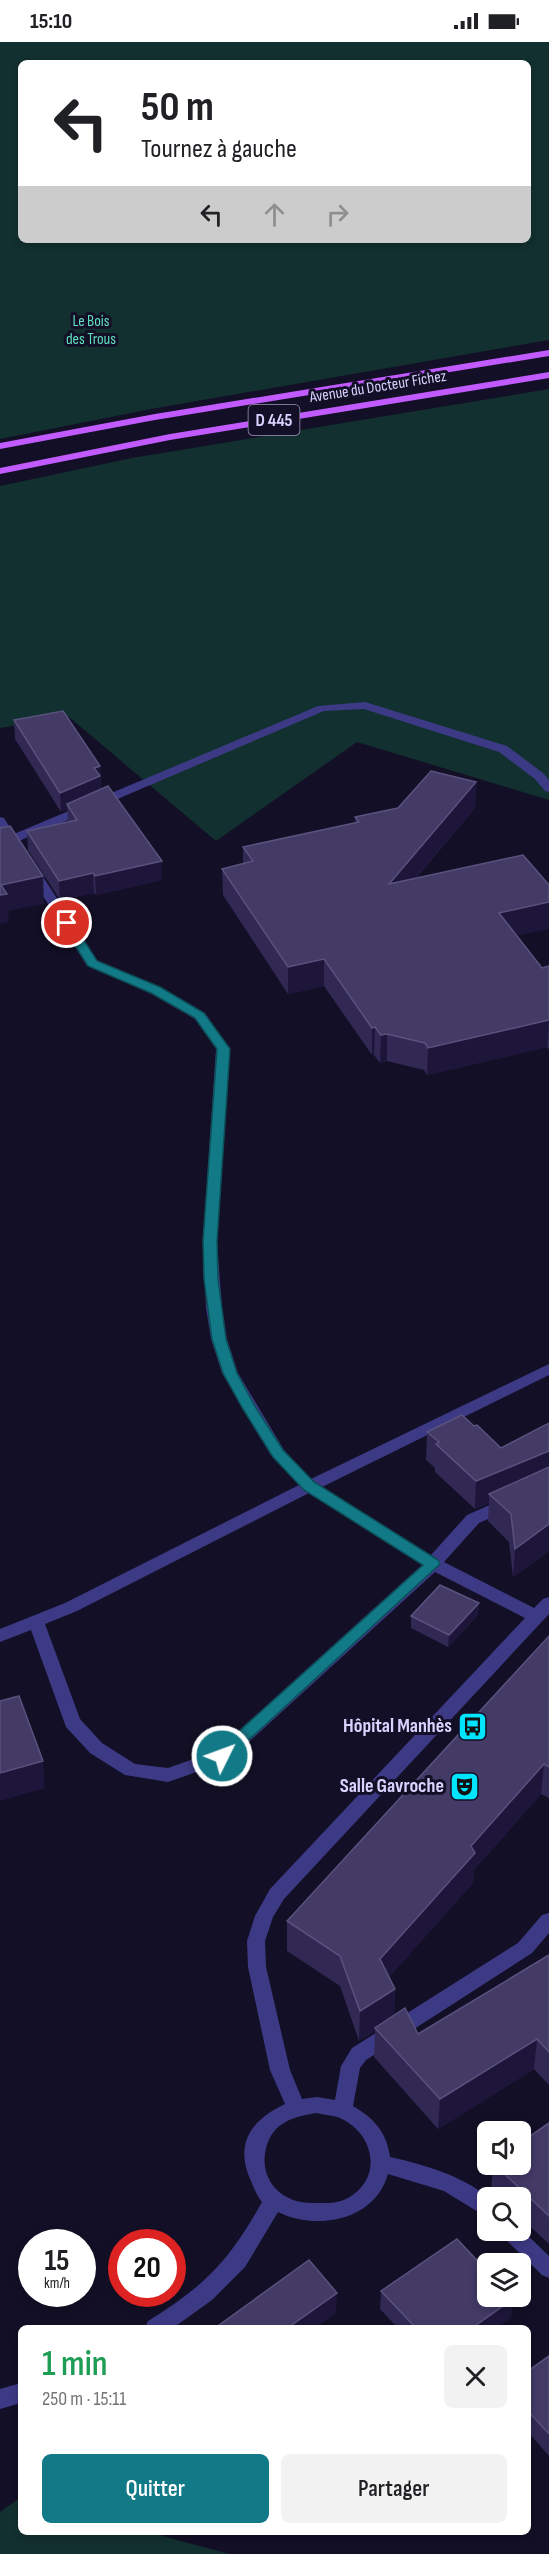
<!DOCTYPE html>
<html lang="fr">
<meta charset="utf-8">
<style>
:root{--surface:#fff;--page:#f2f2f2;--text:#202124;--muted:#757577;--accent:#127987}
body{margin:0;font-family:"Sofia Sans Condensed",sans-serif;background:var(--page);color:var(--text);height:100vh;display:flex;flex-direction:column;font-size:22px;white-space:nowrap}
*{box-sizing:border-box;margin:0}
p{font-size:20px;color:var(--muted)}
.icon{flex:none;width:33px;height:33px;fill:none;stroke:currentColor;stroke-width:2;stroke-linecap:round;stroke-linejoin:round}
.map{position:relative;flex:1;overflow:hidden}
.details{position:absolute;left:18px;top:2283px;width:513px;height:210px;display:flex;flex-direction:column;background:var(--surface);border-radius:9px;box-shadow:0 3px 9px #0003}
.details>*{flex:none}
.guide{position:absolute;left:18px;top:18px;width:513px;height:183px;border-radius:9px;box-shadow:0 3px 9px #0003;background:#fff;color:var(--text);overflow:hidden}
.buttons{position:absolute;left:477px;top:2079px;display:grid;gap:12px}
.buttons a{display:grid;place-items:center;width:54px;height:54px;border-radius:9px;background:var(--surface);box-shadow:0 3px 9px #0003;font-size:30px}
.speed{position:absolute;left:18px;top:2187px;display:flex;gap:12px;font-size:30px;font-weight:700;text-align:center}
.speed>*{display:grid;place-content:center;width:78px;height:78px;border-radius:50%;background:var(--surface);box-shadow:0 3px 9px #0003;line-height:1}
.speed small{font-size:15px;font-weight:400}
.speed .limit{border:9px solid #d22;background:#fff;color:#111}
.pin{position:absolute;display:grid;place-items:center;width:51px;height:51px;color:#fff;margin:-26px;border:3px solid #fff;border-radius:50%;box-shadow:0 2px 6px #0007}
.me{position:absolute;width:66px;margin:-33px;rotate:48deg;stroke-linejoin:round;filter:drop-shadow(0 0 4px #0008)}
.turn{display:flex;align-items:center;gap:21px;height:126px;padding:0 24px;font-size:27px}
.turn .icon{width:78px;height:78px;stroke-width:2.5}
.turn b{display:block;font-size:42px;line-height:51px}
.lanes{display:flex;align-items:center;height:57px;padding:0 24px;background:#0003;justify-content:center;gap:30px;direction:ltr}
.lanes .off{opacity:.35}
.round{display:grid;place-items:center;flex:none;width:63px;height:63px;border-radius:9px;background:var(--page)}
.summary{display:flex;align-items:center;justify-content:space-between;height:102px;padding:0 24px}
h1{font-size:36px;font-weight:600;line-height:45px;color:#1e9e55}
.cta{display:flex;gap:12px;margin-top:auto;padding:12px 24px}
.cta a{flex:1;height:69px;border-radius:9px;background:var(--accent);color:#fff;font-size:24px;font-weight:600;line-height:69px;text-align:center}
.cta a+a{background:var(--page);color:var(--text)}
.status{display:flex;justify-content:space-between;align-items:center;height:42px;padding:0 30px;background:var(--surface);direction:ltr}
.status svg{height:16px;fill:currentColor}
.map>svg:first-child{display:block}
.green{fill:#12302f;fill-rule:evenodd}
.lines{fill:none;stroke-linecap:round;stroke-linejoin:round}
.minor{fill:#3d3a85;fill-rule:evenodd}
.major{fill:#c25bff;fill-rule:evenodd}
.wall{fill:#312854}
.shaded-wall{fill:#1d163a}
.building{fill:#433a66;stroke:#5a527e;stroke-width:1.5}
.route{fill:#127987;stroke:#0c4f58;stroke-width:1.5}
.labels{text-anchor:middle;dominant-baseline:central;stroke-width:6;stroke-linejoin:round;paint-order:stroke}
.far-park-label{font-size:16px;fill:#5fe0c0;stroke:#130f26}
.far-street-label{font-size:16px;fill:#d9d4ff;stroke:#130f26}
.shield{fill:#130f26;stroke:#9e99be;stroke-width:1.5}
.shield-label{font-size:18px;font-weight:bold;fill:#d9d4ff}
.poi-label{font-size:20px;font-weight:bold;fill:#d9d4ff;stroke:#130f26;text-anchor:end}
</style>
<div class="status"><b>15:10</b><svg viewBox="0 0 49 12"><path d="M0 12V9h3v3zM5 12V6h3v6zM10 12V3h3v9zM15 12V0h3v12zM26 1h20v11H26zM47 4h2v5h-2z"/></svg></div>
<div class="map">
<svg width="549" height="2512" viewBox="0 0 549 2512">
<rect width="100%" height="100%" fill="#130f26"/>
<g class="green">
<path d="M0,0H549V298L151,367L0,397ZM21,21H528V198H21Z"/>
<polygon points="549,347 549,758 357,700 216,799 69,675 0,686 0,444 132,416"/>
<polygon points="21,2455 21,2490 160,2490 163,2494 229,2512 0,2512 0,2470"/>
</g>
<g class="lines">
<g class="minor">
<polygon points="365,660 507,704 543,731 549,738 549,750 545,749 535,737 499,710 364,667 324,669 19,799 21,802 19,805 11,805 0,788 0,775 4,776 14,792 318,664"/>
<path d="M32,823L38,827L97,918L160,945L205,971L230,1007L217,1199L222,1266L227,1297L238,1331L284,1408L311,1437L549,1322V1333L322,1445L431,1513L467,1473L501,1458H513L515,1462L513,1466L479,1481L444,1520L534,1566L543,1557L549,1555V1572L284,1857L273,1875L265,1899L266,1925L290,2028L302,2057L317,2055L335,2058L341,2024L352,2006L518,1901L542,1873L549,1871V1891L532,1911L366,2018L360,2026L353,2064C375,2077 387,2091 390,2115C425,2123 461,2133 489,2156L488,2176L444,2149L388,2132C375,2179 316,2189 278,2170L245,2225L212,2258L173,2286H145L148,2279C206,2243 229,2219 262,2160C257,2154 254,2146 251,2139C234,2102 251,2078 285,2062L270,2028L248,1925L247,1899L255,1874L270,1847L525,1576L435,1530L228,1719L168,1740L125,1733L90,1711L66,1685L31,1588L0,1600V1587L65,1561L299,1443L270,1412L222,1331L211,1297L206,1266L203,1199L216,1007L195,977L150,951L87,924L26,827ZM309,1451L422,1523L216,1709L168,1726L135,1722L102,1701L80,1677L45,1582L77,1569ZM317,2071C324,2073 333,2073 340,2076C374,2091 384,2136 348,2156C337,2162 325,2161 312,2161C299,2161 285,2157 275,2146C267,2137 263,2124 265,2112C269,2083 289,2075 317,2071Z"/>
<polygon points="520,2186 549,2214 549,2236 542,2233 502,2194 499,2188 520,2188"/>
<polygon points="21,2341 21,2361 0,2367 0,2347"/>
</g>
<g class="major">
<polygon points="549,308 549,314 155,378 0,407 0,401 155,372"/>
<polygon points="549,330 549,336 170,398 0,432 0,426 170,392"/>
</g>
</g>
<g class="wall">
<polygon points="14,678 100,724 101,747 162,819 162,838 96,853 94,851 60,858 28,808 27,789 68,780 67,767 61,770 15,697"/>
<polygon points="476,740 475,766 416,836 517,894 542,926 549,924 549,1008 547,1005 427,1033 424,1028 387,1019 380,1021 374,1013 372,1013 324,944 288,952 223,853 222,827 243,822 243,805 355,781 355,775 398,766"/>
<polygon points="549,1381 549,1509 513,1535 509,1500 488,1479 489,1461 475,1467 435,1430 435,1426 426,1418 427,1390 501,1406"/>
<polygon points="479,1561 478,1573 448,1605 411,1586 411,1574"/>
<polygon points="549,1594 549,1756 541,1752 474,1828 473,1841 389,1935 395,1947 394,1974 418,1992 549,1913 549,2043 534,2027 438,2087 374,2015 375,1989 359,1999 340,1944 287,1909 287,1879"/>
<polygon points="549,2081 549,2202 520,2175 520,2156 500,2156 491,2147 493,2122 520,2122"/>
<polygon points="381,2249 513,2257 511,2275 496,2286 398,2286 380,2267"/>
<polygon points="549,2314 549,2414 528,2390 528,2329"/>
</g>
<g class="shaded-wall">
<polygon points="100,724 101,753 67,762 67,767 61,770 60,751 94,726"/>
<polygon points="476,740 475,766 388,868 389,842"/>
<polygon points="162,819 162,838 96,853 95,834"/>
<polygon points="93,831 94,851 60,858 59,839"/>
<polygon points="43,834 44,862 8,869 9,880 0,882 0,853 1,843"/>
<polygon points="549,860 549,887 498,898 499,871"/>
<polygon points="324,917 324,944 288,952 288,925"/>
<polygon points="549,978 547,1005 427,1033 428,1006"/>
<polygon points="375,985 374,1013 372,1013 372,986"/>
<polygon points="387,992 387,1019 380,1021 381,993"/>
<polygon points="549,1409 549,1436 489,1452 489,1461 475,1467 476,1439"/>
<polygon points="549,1482 549,1509 513,1535 515,1507"/>
<polygon points="479,1561 478,1573 448,1605 449,1593"/>
<polygon points="43,1719 45,1746 0,1759 0,1731"/>
<polygon points="544,1722 541,1752 474,1828 473,1841 379,1947 380,1917 471,1804"/>
<polygon points="395,1947 394,1977 375,1986 375,1989 359,1999 360,1969"/>
<polygon points="537,1997 534,2027 438,2087 440,2057"/>
<polygon points="337,2251 336,2271 316,2286 289,2286 289,2285"/>
<polygon points="513,2257 511,2275 496,2286 472,2286"/>
</g>
<g class="building">
<polygon points="63,669 100,724 94,726 100,734 60,751 14,678"/>
<polygon points="431,729 476,740 389,842 523,813 549,843 549,860 499,871 542,926 549,924 549,978 428,1006 425,1001 387,992 381,993 375,985 372,986 324,917 288,925 222,827 253,819 243,805 359,780 355,775 398,766"/>
<polygon points="108,744 162,819 95,834 93,831 59,839 27,789 77,778 67,762"/>
<polygon points="10,784 43,834 1,843 7,852 0,853 0,786"/>
<polygon points="462,1373 474,1384 477,1383 501,1406 549,1381 549,1409 476,1439 436,1402 439,1400 427,1390"/>
<polygon points="549,1425 549,1482 515,1507 511,1472 489,1452"/>
<polygon points="440,1543 479,1561 449,1593 411,1574"/>
<polygon points="549,1594 549,1725 544,1722 471,1804 475,1811 380,1917 395,1947 360,1969 340,1914 287,1879"/>
<polygon points="19,1654 43,1719 0,1731 0,1659"/>
<polygon points="549,1913 549,2010 537,1997 440,2057 375,1986 405,1966 418,1992"/>
<polygon points="549,2081 549,2174 494,2122 520,2122 520,2101"/>
<polygon points="457,2197 488,2230 488,2254 510,2254 513,2257 472,2286 416,2286 381,2249"/>
<polygon points="309,2218 337,2251 289,2285 291,2286 215,2286"/>
<polygon points="549,2314 549,2392 528,2369 528,2329"/>
</g>
<polygon class="route" points="67,877 71,878 97,919 160,945 204,971 230,1007 217,1199 218,1237 226,1297 237,1331 256,1366 283,1408 314,1440 438,1518 440,1522 227,1718 216,1718 214,1714 216,1710 423,1523 304,1448 273,1415 243,1367 223,1331 212,1297 204,1237 203,1199 217,1007 195,976 151,951 88,924 61,881"/>
<defs>
<symbol id="bus-square" viewBox="-11 -11 22 22"><rect x="-9" y="-9" width="18" height="18" rx="4" fill="#00e5ff" stroke="#130f26"/><path d="M-5-6H5V4H4V6H2V4H-2V6H-4V4H-5ZM-3.5-4V0h7V-4ZM-3.5 1.2v1.5H-2V1.2ZM2 1.2v1.5H3.5V1.2Z" fill="#111"/></symbol>
<symbol id="theatre-square" viewBox="-11 -11 22 22"><rect x="-9" y="-9" width="18" height="18" rx="4" fill="#00e5ff" stroke="#130f26"/><path d="M-5-5.5Q0-4 5-5.5V0Q5 5 0 6Q-5 5-5 0ZM-3.3-2.5H-1v1.5H-3.3ZM1-2.5H3.3v1.5H1ZM-2.8 1Q0 5.5 2.8 1Z" fill="#111"/></symbol>
</defs>
<g fill-rule="evenodd">
<use href="#bus-square" x="456" y="1668" width="33" height="33"/>
<use href="#theatre-square" x="448" y="1728" width="33" height="33"/>
</g>
<g class="labels">
<g class="far-park-label">
<text x="91" y="279">Le Bois<tspan x="91" dy="18">des Trous</tspan></text>
</g>
<g class="far-street-label">
<text transform="translate(378 345) rotate(-9)">Avenue du Docteur Fichez</text>
</g>
<rect class="shield" x="248.5" y="363" width="51" height="30" rx="4.5"/>
<g class="shield-label">
<text x="274" y="378">D 445</text>
</g>
<g class="poi-label">
<text x="452" y="1684">Hôpital Manhès</text>
<text x="444" y="1744">Salle Gavroche</text>
</g>
</g>
</svg>
<div class="buttons">
<a><svg class="icon" aria-label="sound" viewBox="0 0 24 24"><path d="M4 9h4l5-4v14l-5-4H4zM17 9q2 3 0 6"/></svg></a>
<a><svg class="icon" aria-label="search" viewBox="0 0 24 24"><circle cx="10" cy="10" r="6"/><path d="M15 15l6 6"/></svg></a>
<a><svg class="icon" aria-label="layers" viewBox="0 0 24 24"><path d="M12 4l9 5-9 5-9-5zM3 14l9 5 9-5"/></svg></a>
</div>
<div class="speed"><div>15<small>km/h</small></div><div class="limit">20</div></div>
<div class="pin" style="left:67px;top:881px;background:#d93025"><svg class="icon" aria-label="arrive" viewBox="0 0 24 24"><path d="M6 21V4h12l-3 4 3 4H6"/></svg></div>
<svg class="me" style="left:222px;top:1714px" viewBox="-20 -20 40 40"><circle r="17" fill="#127987" stroke="#fff" stroke-width="3"/><path d="M0-11L8 9 0 5-8 9z" fill="#fff"/></svg>
<div class="guide">
<div class="turn"><svg class="icon" aria-label="left" viewBox="0 0 24 24"><path d="M17 20v-9H6M10 6l-5 5 5 5"/></svg><div><b>50 m</b>Tournez à gauche</div></div>
<div class="lanes"><svg class="icon" aria-label="left" viewBox="0 0 24 24"><path d="M17 20v-9H6M10 6l-5 5 5 5"/></svg><svg class="icon off" aria-label="ahead" viewBox="0 0 24 24"><path d="M12 20V5M6 11l6-6 6 6"/></svg><svg class="icon off" aria-label="right" viewBox="0 0 24 24"><path d="M7 20v-9h11M14 6l5 5-5 5"/></svg></div>
</div>
<section class="details">
<div class="summary"><div><h1>1 min</h1><p>250 m · 15:11</p></div><a class="round"><svg class="icon" aria-label="close" viewBox="0 0 24 24"><path d="M6 6l12 12M18 6L6 18"/></svg></a></div>
<div class="cta"><a>Quitter</a><a>Partager</a></div>
</section>
</div>
